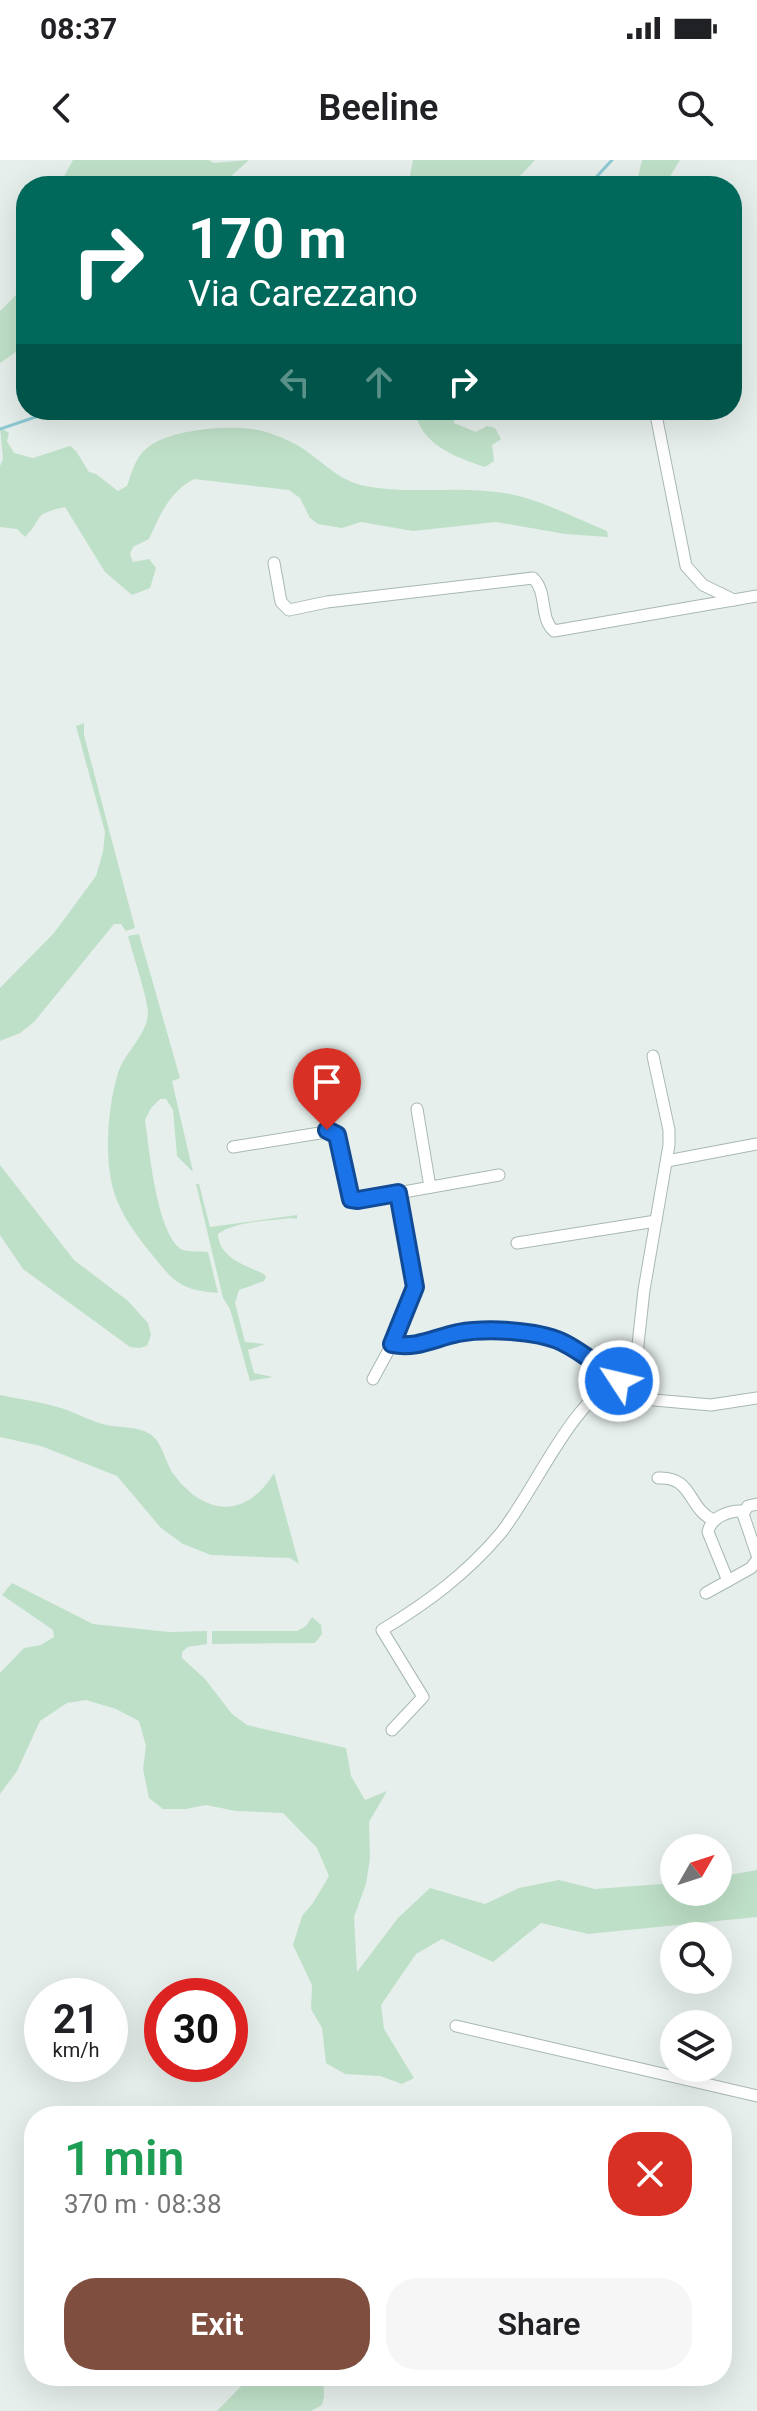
<!DOCTYPE html>
<meta charset="utf-8">
<style>
:root{--surface:#fff;--page:#f6f6f6;--text:#202124;--muted:#757577;--accent:#7f4e3f}
body{margin:0;font-family:Roboto,sans-serif;background:var(--page);color:var(--text);height:100vh;display:flex;flex-direction:column;font-size:30px;white-space:nowrap}
*{box-sizing:border-box;margin:0}
p{font-size:26px;color:var(--muted)}
.icon{flex:none;width:44px;height:44px;fill:none;stroke:currentColor;stroke-width:2;stroke-linecap:round;stroke-linejoin:round}
.map{position:relative;flex:1;overflow:hidden}
.details{position:absolute;left:24px;top:1946px;width:708px;height:280px;display:flex;flex-direction:column;background:var(--surface);border-radius:32px;box-shadow:0 8px 32px #0002}
.details>*{flex:none}
.hud{position:absolute;left:16px;top:16px;width:726px;height:244px;border-radius:32px;box-shadow:0 8px 32px #0002;background:#00695c;color:#fff;overflow:hidden}
.needle{width:52px;rotate:51deg}
.tools{position:absolute;left:660px;top:1674px;display:grid;gap:16px}
.tools a{display:grid;place-items:center;width:72px;height:72px;border-radius:50%;background:var(--surface);box-shadow:0 8px 32px #0002;font-size:40px}
.speed{position:absolute;left:24px;top:1818px;display:flex;gap:16px;font-size:40px;font-weight:700;text-align:center}
.speed>*{display:grid;place-content:center;width:104px;height:104px;border-radius:50%;background:var(--surface);box-shadow:0 8px 32px #0002;line-height:1}
.speed small{font-size:20px;font-weight:400}
.speed .limit{border:12px solid #d22;background:#fff;color:#111}
.pin{position:absolute;display:grid;place-items:center;width:68px;height:68px;color:#fff;margin:-82px -34px;border-radius:50% 50% 50% 0;rotate:-45deg;box-shadow:0 0 8px #0007}
.pin .icon{rotate:45deg}
.me{position:absolute;width:88px;margin:-44px;rotate:305deg;stroke-linejoin:round;filter:drop-shadow(0 0 6px #0008)}
.turn{display:flex;align-items:center;gap:28px;height:168px;padding:0 40px;font-size:36px}
.turn .icon{width:104px;height:104px;stroke-width:2.5}
.turn b{display:block;font-size:56px;line-height:68px}
.lanes{display:flex;align-items:center;height:76px;padding:0 40px;background:#0003;justify-content:center;gap:40px;direction:ltr}
.lanes .off{opacity:.35}
.round{display:grid;place-items:center;flex:none;width:84px;height:84px;border-radius:32px;background:var(--page)}
.summary{display:flex;align-items:center;justify-content:space-between;height:136px;padding:0 40px}
h1{font-size:48px;font-weight:600;line-height:60px;color:#1e9e55}
.primary-button{display:flex;gap:16px;margin-top:auto;padding:16px 40px}
.primary-button a{flex:1;height:92px;border-radius:32px;background:var(--accent);color:#fff;font-size:32px;font-weight:600;line-height:92px;text-align:center}
.primary-button a+a{background:var(--page);color:var(--text)}
.status{display:flex;justify-content:space-between;align-items:center;height:56px;padding:0 40px;background:var(--surface);direction:ltr}
.status svg{height:22px;fill:currentColor}
header{display:flex;justify-content:space-between;align-items:center;height:104px;padding:0 40px;background:var(--surface);font-size:36px;font-weight:600}
.map>svg:first-child{display:block}
.green{fill:#bfe0c8}
.lines{fill:none;stroke-linecap:round;stroke-linejoin:round}
.stream{stroke:#8ec9d4;stroke-width:3}
.street-casing{stroke:#a8b8b2;stroke-width:13}
.street{stroke:#fff;stroke-width:11}
.route-casing{stroke:#114b97;stroke-width:20}
.route{stroke:#1a73e8;stroke-width:14}
</style>
<div class="status"><b>08:37</b><svg viewBox="0 0 49 12"><path d="M0 12V9h3v3zM5 12V6h3v6zM10 12V3h3v9zM15 12V0h3v12zM26 1h20v11H26zM47 4h2v5h-2z"/></svg></div>
<header><svg class="icon" aria-label="back" viewBox="0 0 24 24"><path d="M15 5l-7 7 7 7"/></svg>Beeline<svg class="icon" aria-label="search" viewBox="0 0 24 24"><circle cx="10" cy="10" r="6"/><path d="M15 15l6 6"/></svg></header>
<div class="map">
<svg width="757" height="2251" viewBox="0 0 757 2251">
<rect width="100%" height="100%" fill="#e6efeb"/>
<g class="green">
<polygon points="73,0 209,0 213,3 249,0 220,26 59,26"/>
<polygon points="413,0 535,0 522,14 505,26 408,26"/>
<polygon points="642,0 680,0 664,26 636,26"/>
<polygon points="26,125 26,185 0,203 0,151"/>
<path d="M415,250H454V263L476,272L487,266L495,268L501,279L492,285L494,301L485,307C457,298 419,284 415,250Z"/>
<path d="M0,267L9,273L7,281L14,293L33,298L70,286L76,291L89,312L96,314L118,331L127,326C131,315 134,302 142,293C160,270 224,265 252,269C267,271 284,278 297,285C321,299 336,320 365,326C411,335 458,325 504,333C539,338 574,358 607,371L608,377L565,374L496,362L413,371L361,362L342,368L318,364L310,358L300,338L289,330L194,319C169,332 160,355 149,379L133,387L130,394L133,402L149,399L156,408L150,428L132,435L105,412L65,347C30,355 45,357 25,377L17,369L0,367V306L3,299Z"/>
<polygon points="84,563 84,575 135,768 126,771 121,764 114,764 34,862 20,873 0,881 0,828 54,773 96,716 103,692 105,672 76,566"/>
<path d="M139,774L180,918L172,921L193,1012L177,996L173,950L166,939H160L151,948L145,960C149,987 157,1078 183,1090C190,1092 201,1091 208,1092L218,1133C178,1130 173,1120 149,1091C138,1077 126,1061 119,1045C102,1010 107,949 118,913C125,892 147,875 148,853C148,839 132,792 128,776Z"/>
<polygon points="0,1005 74,1100 128,1141 148,1163 151,1175 147,1186 139,1188 130,1187 23,1109 0,1075"/>
<path d="M196,1024H199L210,1067L297,1055V1059L291,1058C269,1061 236,1061 218,1074C219,1098 245,1105 264,1114L266,1117L264,1121L239,1130L235,1143L245,1182L265,1184L248,1190L254,1213L273,1217L250,1221L230,1149L223,1138Z"/>
<path d="M0,1235C20,1239 41,1242 61,1248C77,1253 91,1262 107,1265C120,1268 138,1266 150,1274C164,1284 165,1304 175,1316C206,1357 247,1358 274,1313L299,1404L290,1398L211,1395L183,1384L161,1368L117,1316L41,1286L0,1277Z"/>
<polygon points="12,1423 93,1464 169,1472 207,1471 207,1484 188,1487 182,1492 182,1498 205,1519 232,1554 247,1565 346,1588 351,1616 365,1640 387,1631 369,1662 370,1698 366,1724 354,1757 357,1812 398,1758 430,1728 485,1744 519,1728 559,1720 595,1729 674,1723 674,1732 718,1732 718,1717 757,1710 757,1757 588,1774 541,1763 493,1802 442,1779 416,1794 381,1845 384,1869 414,1918 402,1924 380,1916 345,1914 326,1903 322,1868 311,1849 312,1825 293,1785 302,1756 313,1743 329,1716 317,1688 283,1653 236,1651 206,1645 186,1649 163,1649 149,1638 143,1609 146,1586 139,1561 116,1549 86,1540 67,1543 40,1561 17,1611 0,1634 0,1513 24,1488 41,1485 54,1477 53,1470 2,1435"/>
<polygon points="312,1457 321,1465 322,1474 315,1483 212,1484 212,1471 297,1471 306,1466"/>
<polygon points="251,2216 323,2216 324,2236 322,2245 311,2251 217,2251"/>
</g>
<g class="lines">
<g class="stream">
<polyline points="588,26 612,0"/>
<polyline points="0,269 56,250"/>
</g>
<defs>
<g id="street">
<polyline points="655,250 686,406 703,425 734,440"/>
<path d="M274,403L281,442L289,450L327,442L533,418C548,432 539,458 554,471L757,436"/>
<polyline points="417,949 430,1027"/>
<polyline points="233,987 332,971 338,977 351,1039 358,1040 398,1033"/>
<polyline points="667,1001 757,984"/>
<polyline points="517,1083 656,1061"/>
<polyline points="392,1184 416,1186 467,1172 496,1171 542,1176 571,1187 633,1230 654,1240 711,1245 757,1238"/>
<polyline points="373,1219 392,1184 414,1130 398,1033 499,1015"/>
<polyline points="633,1230 644,1130 669,985 669,970 653,896"/>
<path d="M658,1318C693,1316 687,1347 713,1360"/>
<polyline points="757,1344 748,1346 743,1354 757,1395"/>
<path d="M728,1421L708,1372C711,1357 729,1350 744,1351"/>
<polyline points="706,1433 751,1408 757,1400"/>
<path d="M392,1570L423,1537L382,1470C427,1443 466,1414 500,1374C533,1334 573,1237 619,1221"/>
<polyline points="456,1866 757,1936"/>
</g>
</defs>
<use href="#street" class="street-casing"/>
<use href="#street" class="street"/>
</g>
<g class="lines">
<defs>
<path id="route" d="M327,970L337,975L351,1039L358,1040L398,1033L415,1127L392,1184C417,1189 434,1178 458,1173C486,1168 536,1170 562,1182C583,1192 601,1208 619,1221"/>
</defs>
<use href="#route" class="route-casing"/>
<use href="#route" class="route"/>
</g>
</svg>
<div class="tools">
<a><svg class="needle" viewBox="-14 -14 28 28"><path d="M0-13l5 13h-10z" fill="#e53935"/><path d="M0 13l5-13h-10z" fill="#757577"/></svg></a>
<a><svg class="icon" aria-label="search" viewBox="0 0 24 24"><circle cx="10" cy="10" r="6"/><path d="M15 15l6 6"/></svg></a>
<a><svg class="icon" aria-label="layers" viewBox="0 0 24 24"><path d="M12 4l9 5-9 5-9-5zM3 14l9 5 9-5"/></svg></a>
</div>
<div class="speed"><div>21<small>km/h</small></div><div class="limit">30</div></div>
<div class="pin" style="left:327px;top:970px;background:#d93025"><svg class="icon" aria-label="arrive" viewBox="0 0 24 24"><path d="M6 21V4h12l-3 4 3 4H6"/></svg></div>
<svg class="me" style="left:619px;top:1221px" viewBox="-20 -20 40 40"><circle r="17" fill="#1a73e8" stroke="#fff" stroke-width="3"/><path d="M0-11L8 9 0 5-8 9z" fill="#fff"/></svg>
<div class="hud">
<div class="turn"><svg class="icon" aria-label="right" viewBox="0 0 24 24"><path d="M7 20v-9h11M14 6l5 5-5 5"/></svg><div><b>170 m</b>Via Carezzano</div></div>
<div class="lanes"><svg class="icon off" aria-label="left" viewBox="0 0 24 24"><path d="M17 20v-9H6M10 6l-5 5 5 5"/></svg><svg class="icon off" aria-label="ahead" viewBox="0 0 24 24"><path d="M12 20V5M6 11l6-6 6 6"/></svg><svg class="icon" aria-label="right" viewBox="0 0 24 24"><path d="M7 20v-9h11M14 6l5 5-5 5"/></svg></div>
</div>
<section class="details">
<div class="summary"><div><h1>1 min</h1><p>370 m · 08:38</p></div><a class="round" style="background:#d93025;color:#fff"><svg class="icon" aria-label="close" viewBox="0 0 24 24"><path d="M6 6l12 12M18 6L6 18"/></svg></a></div>
<div class="primary-button"><a>Exit</a><a>Share</a></div>
</section>
</div>
